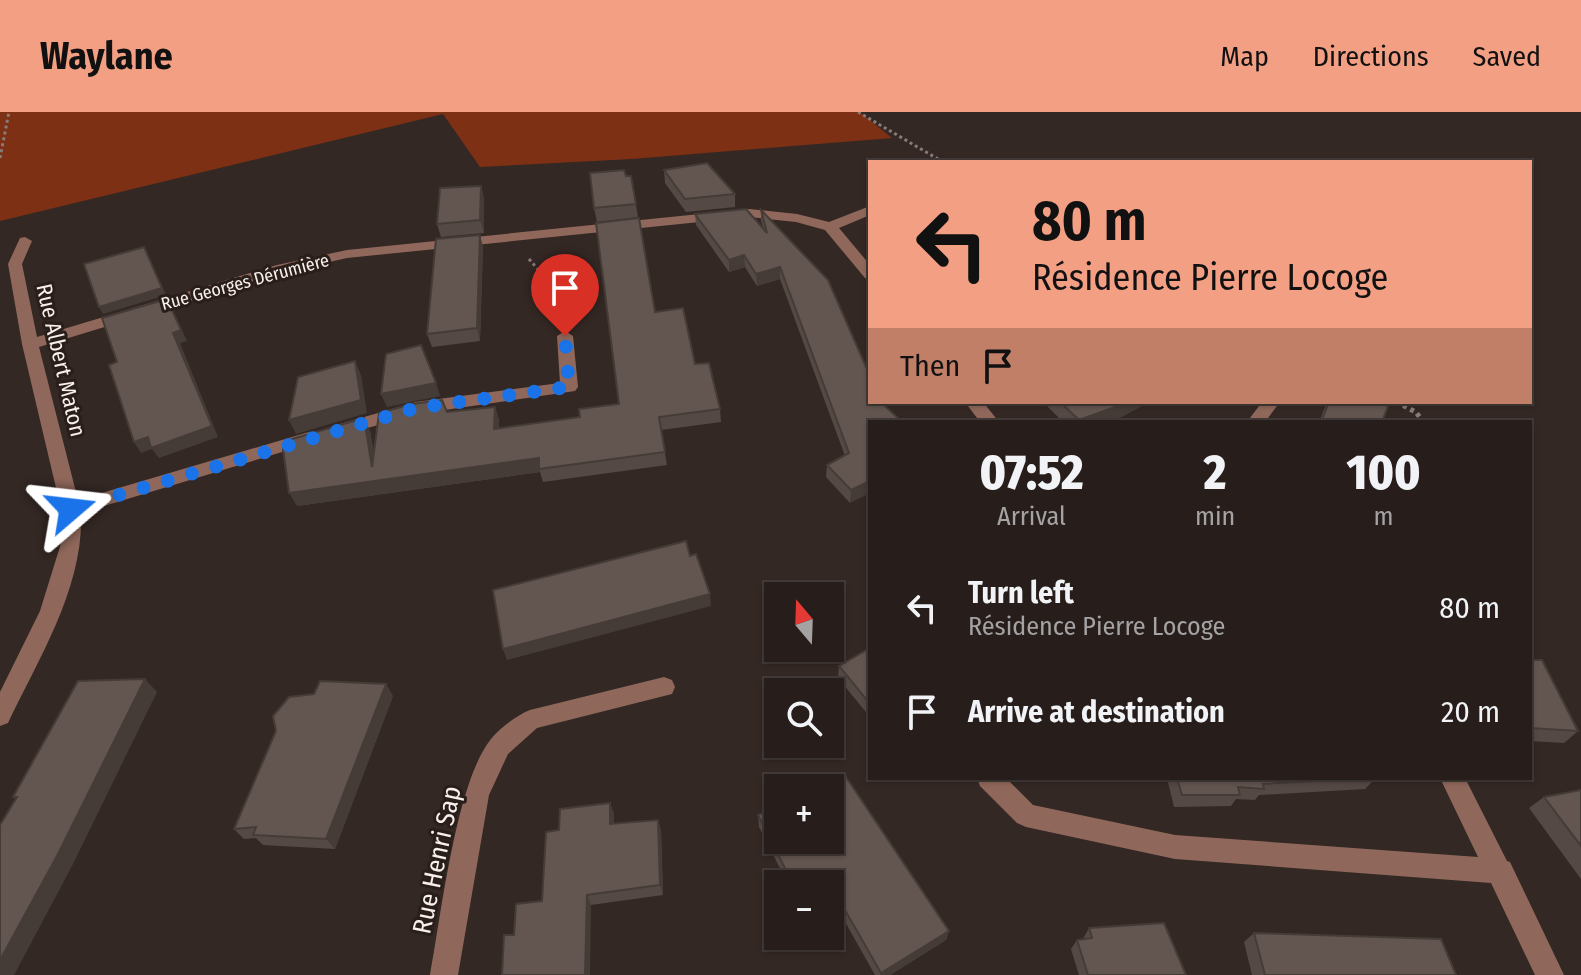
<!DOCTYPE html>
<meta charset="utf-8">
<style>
:root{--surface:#271e1b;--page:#332b28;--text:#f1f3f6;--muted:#a4a2a3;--line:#433c3a;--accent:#f39f83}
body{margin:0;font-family:"Fira Sans Condensed",sans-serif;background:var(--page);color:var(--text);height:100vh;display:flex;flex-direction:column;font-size:30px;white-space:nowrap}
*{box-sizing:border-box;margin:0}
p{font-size:26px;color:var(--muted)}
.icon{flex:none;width:44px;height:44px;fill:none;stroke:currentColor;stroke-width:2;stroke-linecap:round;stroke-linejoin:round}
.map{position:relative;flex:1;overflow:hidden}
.panel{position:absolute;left:868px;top:308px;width:664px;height:360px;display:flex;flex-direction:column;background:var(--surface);border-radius:0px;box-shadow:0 2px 6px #0004,0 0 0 2px var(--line)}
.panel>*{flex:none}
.top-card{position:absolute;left:868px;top:48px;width:664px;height:244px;border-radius:0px;box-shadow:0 2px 6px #0004,0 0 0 2px var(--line);background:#f39f83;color:#111;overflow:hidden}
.needle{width:52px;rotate:341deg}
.buttons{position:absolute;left:764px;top:470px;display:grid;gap:16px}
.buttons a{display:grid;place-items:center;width:80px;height:80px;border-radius:0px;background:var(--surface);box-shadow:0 2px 6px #0004,0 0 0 2px var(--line);font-size:40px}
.pin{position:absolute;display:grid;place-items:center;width:68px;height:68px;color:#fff;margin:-82px -34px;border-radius:50% 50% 50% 0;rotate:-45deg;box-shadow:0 0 8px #0007}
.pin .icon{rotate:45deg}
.me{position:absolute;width:88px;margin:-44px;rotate:73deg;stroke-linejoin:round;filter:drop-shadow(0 0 6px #0008)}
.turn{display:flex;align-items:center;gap:28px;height:168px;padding:0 32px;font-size:36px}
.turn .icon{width:104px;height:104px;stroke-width:2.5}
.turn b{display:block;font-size:56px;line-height:68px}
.then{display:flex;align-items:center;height:76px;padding:0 32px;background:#0003;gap:16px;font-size:30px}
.eta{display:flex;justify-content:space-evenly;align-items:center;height:136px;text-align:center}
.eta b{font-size:48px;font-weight:800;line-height:56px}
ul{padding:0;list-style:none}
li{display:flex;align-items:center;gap:24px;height:104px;padding:0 32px}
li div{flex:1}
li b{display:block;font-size:30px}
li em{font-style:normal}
header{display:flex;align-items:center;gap:48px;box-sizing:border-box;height:112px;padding:0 40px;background:var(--accent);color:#111}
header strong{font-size:38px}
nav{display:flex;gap:44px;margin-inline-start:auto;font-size:28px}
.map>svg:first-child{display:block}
.green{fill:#7d3014}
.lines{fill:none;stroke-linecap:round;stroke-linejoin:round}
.path-far1{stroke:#877c79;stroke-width:3;stroke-dasharray:3 3;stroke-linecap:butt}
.path{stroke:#877c79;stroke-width:5;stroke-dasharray:4 4;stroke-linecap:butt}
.street{fill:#90685b;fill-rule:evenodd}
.wall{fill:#554945}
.shaded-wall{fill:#453c38}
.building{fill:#635550;stroke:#453c38;stroke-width:2}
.route{stroke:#1a73e8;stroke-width:14;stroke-dasharray:0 25.2}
.labels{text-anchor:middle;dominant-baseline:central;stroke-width:6;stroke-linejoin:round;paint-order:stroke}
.far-street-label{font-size:18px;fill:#f8f0ed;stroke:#2a1e1a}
.street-label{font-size:22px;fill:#f8f0ed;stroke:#2a1e1a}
.near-street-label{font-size:26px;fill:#f8f0ed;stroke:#2a1e1a}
</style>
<header>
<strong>Waylane</strong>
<nav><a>Map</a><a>Directions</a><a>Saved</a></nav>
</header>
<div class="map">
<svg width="1581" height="863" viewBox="0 0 1581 863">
<rect width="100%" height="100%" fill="#342824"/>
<polygon class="green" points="0,0 860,0 892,26 632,47 480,55 443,2 0,109"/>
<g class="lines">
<g class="path-far1">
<polyline points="858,0 943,50"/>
<polyline points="0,46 9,0"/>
<polyline points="529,147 564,188 564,200"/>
</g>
<polyline class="path" points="1396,290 1416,300 1423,310"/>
<g class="street">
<path d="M870,94V103L839,116L870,153V168L865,166L825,118L796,110L749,105L347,146L285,160L39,235L78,388L309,320L318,326L315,330L81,401C84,475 39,546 8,611L0,614V580L40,499L62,428L61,397L22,232L8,152L20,126L25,125L32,129L22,152L37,225L277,153L347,138L749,97L797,102L829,110Z"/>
<polygon points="565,219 573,224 578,275 575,279 417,302 339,324 330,318 333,314 416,290 560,271 557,224"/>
<polygon points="965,290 983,290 999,310 980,310"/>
<polygon points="1262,290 1280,290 1265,310 1247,310"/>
<path d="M664,565L672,568L675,575L672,582L537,616L508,642L489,683L458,863H430C441,805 456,670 491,627C500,616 517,603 530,598Z"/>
<polygon points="977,666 1006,666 1033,693 1175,723 1478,745 1440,666 1465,666 1507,749 1510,750 1564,863 1535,863 1491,771 1175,747 1026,715 1017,711 980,674"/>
</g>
</g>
<g class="wall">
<polygon points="664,58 735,82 735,95 686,100 665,71"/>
<polygon points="626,64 631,64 638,105 597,110 594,96"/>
<polygon points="481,74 484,87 484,121 441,125 437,112"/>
<polygon points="761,98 870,264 850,391 826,365 827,353 845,344 780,167 757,174 745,155 729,160 696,113 695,102 763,115 761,109"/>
<polygon points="483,135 480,229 432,235 427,222"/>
<polygon points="655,200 695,252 720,297 721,310 661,318 667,353 543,370 540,360 297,394 370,319 374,341 447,300 495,295 499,308 499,316 580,305 619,292"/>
<polygon points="1043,290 1149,290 1121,305 1107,310 1063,310"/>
<polygon points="1327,290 1378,290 1382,310 1319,310"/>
<polygon points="870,536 870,605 838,566 839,554"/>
<polygon points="1530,548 1578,619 1564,631 1530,629"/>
<polygon points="393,584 335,737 263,733 256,726 244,727 234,717"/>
<polygon points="1167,666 1376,666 1365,677 1259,683 1255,688 1236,687 1231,694 1174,695"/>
<polygon points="1581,678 1581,767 1529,696 1544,685"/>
<polygon points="610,691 614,702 614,712 658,708 661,719 663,783 591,793 514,823 542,789 559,718"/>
<polygon points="758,703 949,819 946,828 890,863 875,863 840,801 830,772 788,772 759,715"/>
<polygon points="1089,816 1186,863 1079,863 1071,837 1077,828 1083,827"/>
<polygon points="1254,821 1456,863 1252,863 1244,830"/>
</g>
<g class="shaded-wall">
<polygon points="481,74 484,87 484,121 480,108"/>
<polygon points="480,123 483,135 480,229 477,216"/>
<polygon points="144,135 166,183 103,202 99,195"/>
<polygon points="744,143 745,155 729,160 729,148"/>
<polygon points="780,155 780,167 757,174 756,162"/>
<polygon points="167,187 187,229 180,231 218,325 159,346 152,337 141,341 134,330 173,221"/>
<polygon points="355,249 361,263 367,301 296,322 289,308"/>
<polygon points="436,271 440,284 387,295 381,282"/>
<polygon points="1129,290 1149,290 1121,305 1107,310 1079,310 1079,308"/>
<polygon points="495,295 499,308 499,330 494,317"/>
<polygon points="364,306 370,319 378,368 372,355"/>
<polygon points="539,346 540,360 297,394 289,381"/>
<polygon points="870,369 870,381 850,391 851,378"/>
<polygon points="710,482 711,494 507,548 503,537"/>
<polygon points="145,567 157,580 72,754 14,863 0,863 0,848"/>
<polygon points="386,572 393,584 335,737 326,727"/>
<polygon points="610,691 614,702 614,723 610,712"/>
<polygon points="658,708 661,719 663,783 660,773"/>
<polygon points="587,783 591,793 590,863 585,863"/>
<polygon points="841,791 840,801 830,806 830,797"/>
<polygon points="949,819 946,828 890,863 880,863 881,861"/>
</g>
<g class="building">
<polygon points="707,51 735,82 685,87 664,58"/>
<polygon points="624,58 626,64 631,64 636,92 594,96 590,61"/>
<polygon points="481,74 480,108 437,112 440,76"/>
<polygon points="746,97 767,121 761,98 828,168 870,264 870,290 881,290 902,310 870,310 870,369 851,378 827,353 849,341 780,155 756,162 744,143 729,148 695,102"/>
<polygon points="639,106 655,200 683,196 695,252 709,251 720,297 659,305 665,340 539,357 539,346 289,381 283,337 285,329 364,306 372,355 379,301 412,292 442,288 447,300 495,295 494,317 580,305 579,297 619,292 596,111"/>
<polygon points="480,123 477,216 427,222 436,127"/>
<polygon points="144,135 162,176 99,195 84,152"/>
<polygon points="167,187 181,218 173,221 212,314 151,336 148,325 134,330 109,253 117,250 102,206"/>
<polygon points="421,233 436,271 381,282 386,242"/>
<polygon points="355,249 361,288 289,308 298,265"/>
<polygon points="1060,290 1129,290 1079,308"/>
<polygon points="1329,290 1378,290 1388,294 1382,310 1321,310"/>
<polygon points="686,429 690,444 696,442 710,482 503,537 493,478"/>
<polygon points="870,536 870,592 839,554"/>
<polygon points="1530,548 1542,548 1578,619 1530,616"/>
<polygon points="145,567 57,744 0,848 0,713 17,685 13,685 78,569"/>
<polygon points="320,569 386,572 326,727 253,723 256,715 234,717 276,619 273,604 289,585 314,582"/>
<polygon points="844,662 949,819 881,861 841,791 830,797 830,772 793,772 758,703 778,694 778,728 830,728 830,676 816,676"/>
<polygon points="1177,666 1369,666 1263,672 1264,677 1238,675 1240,683 1182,683"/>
<polygon points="1581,678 1581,734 1544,685"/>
<polygon points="610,691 610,712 658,708 660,773 587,783 585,863 502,863 504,823 514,823 516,792 542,789 546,720 559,718 560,697"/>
<polygon points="1164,811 1186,863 1088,863 1077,828 1092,826 1089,816"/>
<polygon points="1254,821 1441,827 1456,863 1265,863"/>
</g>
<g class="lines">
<polyline class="route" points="71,397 416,296 569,275 565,224"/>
</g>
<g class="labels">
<g class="far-street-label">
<text transform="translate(245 170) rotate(-15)">Rue Georges Dérumière</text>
</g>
<g class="street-label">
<text transform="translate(61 248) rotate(77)">Rue Albert Maton</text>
</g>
<g class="near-street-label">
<text transform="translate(437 748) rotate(-78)">Rue Henri Sap</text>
</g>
</g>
</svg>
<div class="buttons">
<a><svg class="needle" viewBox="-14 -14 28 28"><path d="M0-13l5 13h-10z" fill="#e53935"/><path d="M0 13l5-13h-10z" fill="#a4a2a3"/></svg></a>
<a><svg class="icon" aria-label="search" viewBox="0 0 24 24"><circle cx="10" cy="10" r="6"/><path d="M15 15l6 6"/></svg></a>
<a>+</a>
<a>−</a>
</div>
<div class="pin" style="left:565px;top:224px;background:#d93025"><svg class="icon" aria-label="arrive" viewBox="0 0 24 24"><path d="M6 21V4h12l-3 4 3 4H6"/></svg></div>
<svg class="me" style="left:71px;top:397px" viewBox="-20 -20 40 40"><path d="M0-17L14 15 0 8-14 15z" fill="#1a73e8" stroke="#fff" stroke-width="4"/></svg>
<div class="top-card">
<div class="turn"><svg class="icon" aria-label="left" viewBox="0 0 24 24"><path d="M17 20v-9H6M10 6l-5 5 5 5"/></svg><div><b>80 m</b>Résidence Pierre Locoge</div></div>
<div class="then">Then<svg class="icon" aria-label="arrive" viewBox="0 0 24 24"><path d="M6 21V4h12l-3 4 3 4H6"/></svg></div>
</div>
<section class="panel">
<div class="eta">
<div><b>07:52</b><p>Arrival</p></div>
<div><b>2</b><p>min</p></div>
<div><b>100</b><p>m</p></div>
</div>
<ul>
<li><svg class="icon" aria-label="left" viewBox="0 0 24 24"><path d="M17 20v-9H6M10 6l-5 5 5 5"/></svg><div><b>Turn left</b><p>Résidence Pierre Locoge</p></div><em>80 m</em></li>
<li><svg class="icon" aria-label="arrive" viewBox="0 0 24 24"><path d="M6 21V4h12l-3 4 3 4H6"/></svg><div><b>Arrive at destination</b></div><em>20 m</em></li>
</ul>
</section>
</div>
